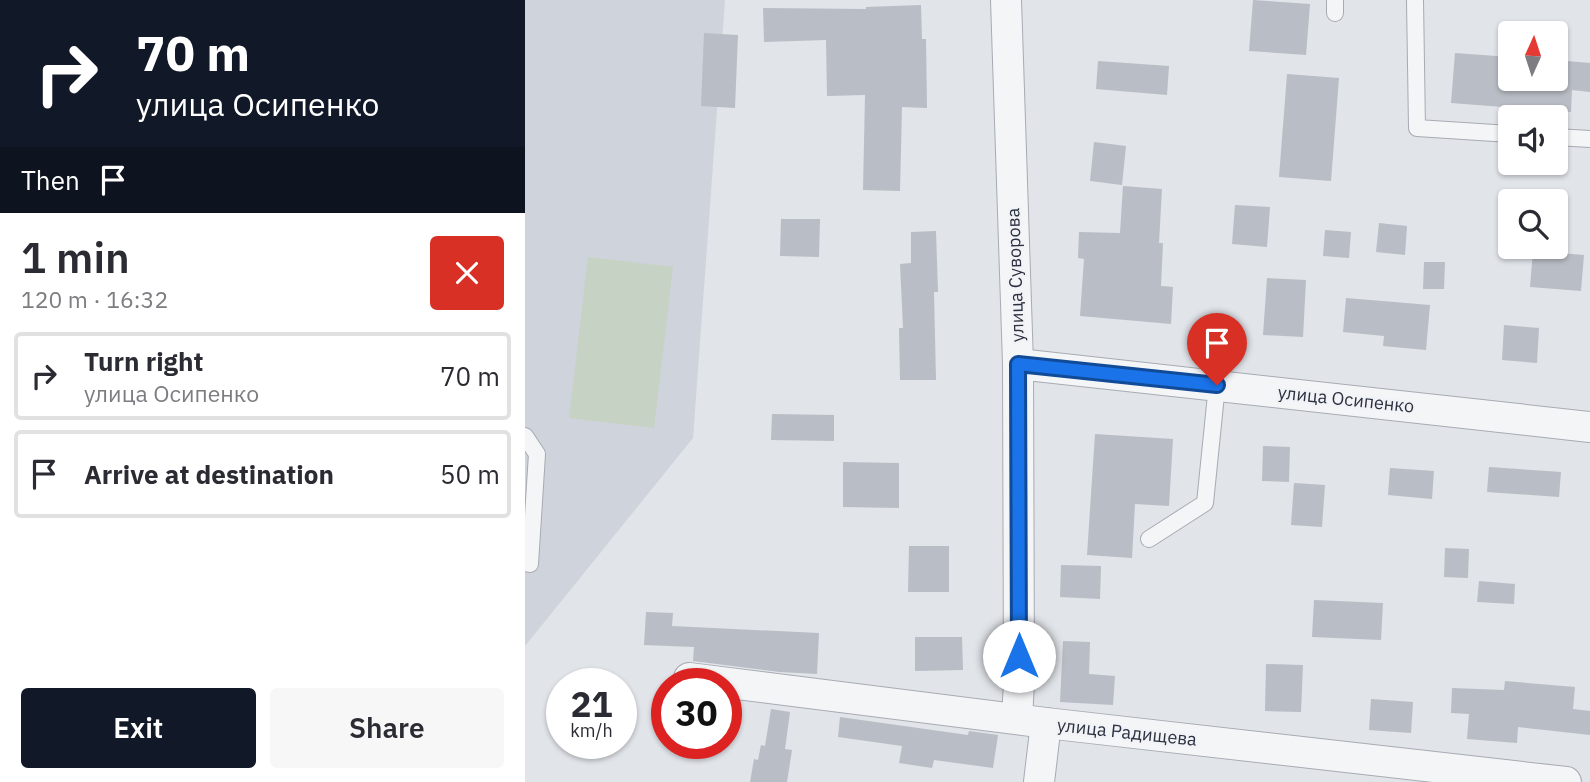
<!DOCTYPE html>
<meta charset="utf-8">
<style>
:root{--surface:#fff;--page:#f7f7f7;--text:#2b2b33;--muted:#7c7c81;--line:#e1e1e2;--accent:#111827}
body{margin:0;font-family:"IBM Plex Sans",sans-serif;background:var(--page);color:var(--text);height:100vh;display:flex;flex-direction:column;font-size:26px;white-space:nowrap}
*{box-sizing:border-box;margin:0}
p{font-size:23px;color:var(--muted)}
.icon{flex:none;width:38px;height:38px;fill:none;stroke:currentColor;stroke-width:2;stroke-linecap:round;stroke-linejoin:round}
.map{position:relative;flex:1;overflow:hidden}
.panel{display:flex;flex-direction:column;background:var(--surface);width:525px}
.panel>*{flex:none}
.banner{background:#111827;color:#fff;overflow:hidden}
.needle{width:46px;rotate:3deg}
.buttons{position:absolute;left:973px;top:21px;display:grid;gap:14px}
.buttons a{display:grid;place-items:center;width:70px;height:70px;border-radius:7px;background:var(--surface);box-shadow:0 2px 5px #0004;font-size:35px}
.speed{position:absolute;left:21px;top:668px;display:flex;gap:14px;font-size:35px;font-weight:700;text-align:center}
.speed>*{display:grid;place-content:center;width:91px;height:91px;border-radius:50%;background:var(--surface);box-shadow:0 2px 5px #0004;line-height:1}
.speed small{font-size:18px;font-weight:400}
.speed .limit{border:10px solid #d22;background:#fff;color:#111}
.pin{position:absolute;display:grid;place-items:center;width:60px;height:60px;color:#fff;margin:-72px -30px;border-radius:50% 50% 50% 0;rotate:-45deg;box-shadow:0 0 7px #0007}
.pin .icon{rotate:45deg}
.me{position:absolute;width:77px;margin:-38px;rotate:0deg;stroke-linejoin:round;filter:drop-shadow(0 0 5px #0008)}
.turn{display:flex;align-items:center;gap:24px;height:147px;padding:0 21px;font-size:32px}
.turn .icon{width:91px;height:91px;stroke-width:2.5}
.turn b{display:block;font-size:49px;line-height:60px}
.then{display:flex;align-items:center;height:66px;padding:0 21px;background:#0003;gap:14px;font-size:26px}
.round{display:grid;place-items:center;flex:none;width:74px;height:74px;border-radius:7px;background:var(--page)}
.summary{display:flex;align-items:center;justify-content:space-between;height:119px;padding:0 21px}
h1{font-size:42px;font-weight:600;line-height:52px}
.primary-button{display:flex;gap:14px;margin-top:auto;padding:14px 21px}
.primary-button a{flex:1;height:80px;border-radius:7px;background:var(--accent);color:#fff;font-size:28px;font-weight:600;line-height:80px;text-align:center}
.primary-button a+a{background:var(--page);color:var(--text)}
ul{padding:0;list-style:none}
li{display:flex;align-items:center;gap:21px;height:88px;margin:0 14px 10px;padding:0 7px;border:4px solid var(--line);border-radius:7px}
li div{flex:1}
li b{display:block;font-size:26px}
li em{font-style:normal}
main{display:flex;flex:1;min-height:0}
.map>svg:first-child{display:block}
.built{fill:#cfd3db}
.green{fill:#c6d2c3}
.building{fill:#b9bdc5}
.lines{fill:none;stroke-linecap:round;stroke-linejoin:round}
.lane-casing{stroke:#a7abb3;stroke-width:18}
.street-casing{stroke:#a7abb3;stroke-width:32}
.lane{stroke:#f4f5f7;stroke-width:16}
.street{stroke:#f4f5f7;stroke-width:30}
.route-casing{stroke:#114b97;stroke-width:18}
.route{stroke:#1a73e8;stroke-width:12}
.labels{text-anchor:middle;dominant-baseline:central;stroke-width:5;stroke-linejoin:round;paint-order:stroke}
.street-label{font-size:18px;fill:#2b3140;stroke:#f1f3f6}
</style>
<main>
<section class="panel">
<div class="banner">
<div class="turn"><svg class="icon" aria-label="right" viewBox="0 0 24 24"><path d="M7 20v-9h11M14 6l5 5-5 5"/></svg><div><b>70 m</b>улица Осипенко</div></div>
<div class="then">Then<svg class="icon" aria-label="arrive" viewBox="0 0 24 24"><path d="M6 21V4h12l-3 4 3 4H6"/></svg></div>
</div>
<div class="summary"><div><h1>1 min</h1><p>120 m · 16:32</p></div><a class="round" style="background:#d93025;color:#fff"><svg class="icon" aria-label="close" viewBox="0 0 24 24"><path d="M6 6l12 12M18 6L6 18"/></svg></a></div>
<ul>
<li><svg class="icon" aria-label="right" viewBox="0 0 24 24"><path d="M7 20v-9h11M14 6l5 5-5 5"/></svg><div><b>Turn right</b><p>улица Осипенко</p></div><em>70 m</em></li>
<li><svg class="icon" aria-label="arrive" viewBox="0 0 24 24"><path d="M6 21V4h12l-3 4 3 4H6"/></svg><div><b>Arrive at destination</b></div><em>50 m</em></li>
</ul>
<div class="primary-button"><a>Exit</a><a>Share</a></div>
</section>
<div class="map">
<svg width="1065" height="782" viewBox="0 0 1065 782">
<rect width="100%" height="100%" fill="#e1e4e9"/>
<polygon class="built" points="0,0 200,0 168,438 0,646"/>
<polygon class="green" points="63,257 148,267 129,428 44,418"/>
<g class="building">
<polygon points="728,0 785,4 781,55 724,51"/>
<polygon points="396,5 397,39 401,39 402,108 377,107 375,191 338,190 340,95 302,96 301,40 239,42 238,8 341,9 341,7"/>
<polygon points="179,33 213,35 210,108 176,106"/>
<polygon points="930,53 985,57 985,79 1031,79 1031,60 1065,63 1065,92 1047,90 1046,112 926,103"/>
<polygon points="573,61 644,66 642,95 571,89"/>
<polygon points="762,74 814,78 806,181 754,177"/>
<polygon points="569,142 601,146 597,185 565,181"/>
<polygon points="598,186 637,189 634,243 638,243 636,286 648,287 646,324 555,316 559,259 553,258 554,232 595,233"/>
<polygon points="710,205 745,207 742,247 707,244"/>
<polygon points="256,219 295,219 294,257 255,256"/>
<polygon points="854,223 882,226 880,255 851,252"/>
<polygon points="800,230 826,232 824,258 798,256"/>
<polygon points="411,231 413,292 409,292 411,380 375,380 374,328 378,328 375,264 386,263 386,232"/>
<polygon points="1008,251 1059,255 1056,291 1005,287"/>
<polygon points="899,262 920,262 919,289 898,289"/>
<polygon points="742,278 781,280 778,337 738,335"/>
<polygon points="821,298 905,305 901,350 858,346 859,336 818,332"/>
<polygon points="979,325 1014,328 1012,363 977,360"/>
<polygon points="247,414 309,415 309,441 246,440"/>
<polygon points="570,434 648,439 644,506 610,504 607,558 562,555"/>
<polygon points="738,446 765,447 764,482 737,481"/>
<polygon points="318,462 374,463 374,508 318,507"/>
<polygon points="964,467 1036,472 1034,497 962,492"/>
<polygon points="865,468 909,471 907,499 863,495"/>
<polygon points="769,483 800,485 797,527 766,525"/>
<polygon points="384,546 424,546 424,592 383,592"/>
<polygon points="920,548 944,549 943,578 919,577"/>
<polygon points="536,565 576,566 575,599 535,597"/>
<polygon points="954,581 990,584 989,604 952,602"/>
<polygon points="789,600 858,603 856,640 787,637"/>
<polygon points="121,612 148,613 147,626 294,633 292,674 255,672 168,661 169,647 119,645"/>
<polygon points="390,637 437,637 438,670 390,671"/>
<polygon points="538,641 565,642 564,674 590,676 588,705 535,702"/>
<polygon points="741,664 778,665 776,712 740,711"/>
<polygon points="980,681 1050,687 1048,709 1065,711 1065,735 993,727 992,743 942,739 944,714 926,713 927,688 979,690"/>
<polygon points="846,699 888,702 886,733 844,730"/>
<polygon points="246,709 265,712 260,749 267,750 262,782 225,782 229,759 233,760 236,745 240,746"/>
<polygon points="315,717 443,735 444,731 473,735 468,768 409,760 407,768 374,763 377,746 313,737"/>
</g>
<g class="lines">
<defs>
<g id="lane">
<polyline points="890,0 892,128 985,134"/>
<polyline points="810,13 810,0"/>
<polyline points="1031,137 1065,139"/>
<polyline points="0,436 12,454 5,564 0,563"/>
<polyline points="624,539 680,503 692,385"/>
</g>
<g id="street">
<polyline points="481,0 493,364 494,683 492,718"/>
<polyline points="493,364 1065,427"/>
<polyline points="164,678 521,723 1041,782"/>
<polyline points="514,782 521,723"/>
</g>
</defs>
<use href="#lane" class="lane-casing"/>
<use href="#street" class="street-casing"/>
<use href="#lane" class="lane"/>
<use href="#street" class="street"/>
</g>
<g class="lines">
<defs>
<polyline id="route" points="494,656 493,364 692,385"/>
</defs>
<use href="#route" class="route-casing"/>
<use href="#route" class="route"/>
</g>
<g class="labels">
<g class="street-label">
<text transform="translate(490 275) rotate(-92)">улица Суворова</text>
<text transform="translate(821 399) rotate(6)">улица Осипенко</text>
<text transform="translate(602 732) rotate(6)">улица Радищева</text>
</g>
</g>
</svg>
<div class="buttons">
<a><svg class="needle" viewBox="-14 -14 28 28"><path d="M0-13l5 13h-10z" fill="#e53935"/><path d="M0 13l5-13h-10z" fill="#7c7c81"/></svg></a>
<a><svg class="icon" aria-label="sound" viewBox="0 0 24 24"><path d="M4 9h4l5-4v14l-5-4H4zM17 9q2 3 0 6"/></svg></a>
<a><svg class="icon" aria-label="search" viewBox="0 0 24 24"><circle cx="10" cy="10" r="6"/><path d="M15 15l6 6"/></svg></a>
</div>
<div class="speed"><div>21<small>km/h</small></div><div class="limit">30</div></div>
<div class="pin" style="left:692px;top:385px;background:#d93025"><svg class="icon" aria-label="arrive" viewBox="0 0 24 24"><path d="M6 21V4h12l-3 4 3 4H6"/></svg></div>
<svg class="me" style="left:494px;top:656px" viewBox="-20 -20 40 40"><circle r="19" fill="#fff"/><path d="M0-13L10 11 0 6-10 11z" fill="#1a73e8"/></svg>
</div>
</main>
